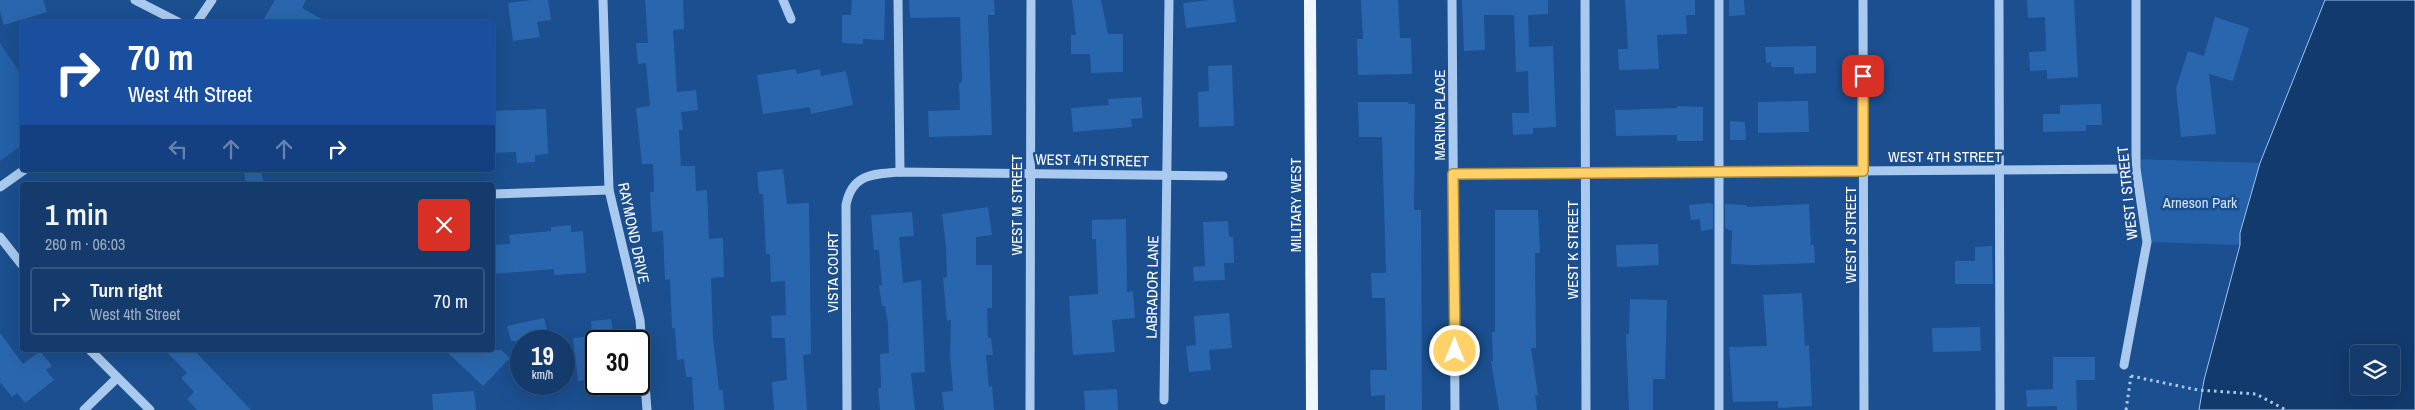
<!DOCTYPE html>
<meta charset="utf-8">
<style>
:root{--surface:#143b6b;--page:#214673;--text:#f1f3f6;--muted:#9dadc1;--line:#33557e}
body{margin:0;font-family:"Archivo Narrow",sans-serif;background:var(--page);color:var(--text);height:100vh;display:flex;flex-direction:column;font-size:19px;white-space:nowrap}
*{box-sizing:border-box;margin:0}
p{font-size:16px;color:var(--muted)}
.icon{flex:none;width:28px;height:28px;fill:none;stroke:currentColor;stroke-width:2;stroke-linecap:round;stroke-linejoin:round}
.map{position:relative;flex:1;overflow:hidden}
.drawer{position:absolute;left:20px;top:182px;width:475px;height:170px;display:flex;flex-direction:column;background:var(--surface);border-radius:5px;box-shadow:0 5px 20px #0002,0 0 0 1px var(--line)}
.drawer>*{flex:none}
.guide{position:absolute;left:20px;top:20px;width:475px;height:152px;border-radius:5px;box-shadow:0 5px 20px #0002,0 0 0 1px var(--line);background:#1a4fa0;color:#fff;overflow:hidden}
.tools{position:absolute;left:2350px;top:345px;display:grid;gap:10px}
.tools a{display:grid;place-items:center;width:50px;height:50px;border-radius:5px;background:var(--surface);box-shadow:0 5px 20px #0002,0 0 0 1px var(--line);font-size:25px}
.speed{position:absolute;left:510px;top:330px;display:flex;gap:10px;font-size:25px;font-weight:700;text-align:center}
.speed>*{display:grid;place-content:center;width:65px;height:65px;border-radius:50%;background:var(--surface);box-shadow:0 5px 20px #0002,0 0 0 1px var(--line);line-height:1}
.speed small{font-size:12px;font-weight:400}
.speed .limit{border:2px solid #111;border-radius:8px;background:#fff;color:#111}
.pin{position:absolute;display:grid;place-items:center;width:42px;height:42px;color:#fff;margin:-21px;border-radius:10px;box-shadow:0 2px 8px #0006}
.me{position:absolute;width:55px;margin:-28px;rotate:0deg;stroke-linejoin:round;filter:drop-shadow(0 0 4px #0008)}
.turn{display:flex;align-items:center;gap:18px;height:105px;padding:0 25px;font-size:22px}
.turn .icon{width:65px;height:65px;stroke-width:2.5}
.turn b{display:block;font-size:35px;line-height:42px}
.lanes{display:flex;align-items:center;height:48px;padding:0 25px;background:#0003;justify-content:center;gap:25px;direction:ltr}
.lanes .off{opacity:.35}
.round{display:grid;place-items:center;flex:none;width:52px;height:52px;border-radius:5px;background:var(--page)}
.overview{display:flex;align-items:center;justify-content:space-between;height:85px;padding:0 25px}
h1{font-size:30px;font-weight:600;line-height:38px}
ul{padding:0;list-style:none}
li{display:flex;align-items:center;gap:15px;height:68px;margin:0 10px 8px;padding:0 15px;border:2px solid var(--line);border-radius:5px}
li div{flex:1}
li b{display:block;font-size:19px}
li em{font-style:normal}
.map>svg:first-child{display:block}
.green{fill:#2461a8}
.water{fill:#123a6d;stroke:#9cc4f0;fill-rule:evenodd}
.building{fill:#2a66ad}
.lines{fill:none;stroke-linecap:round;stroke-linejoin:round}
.path{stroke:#a9c9ee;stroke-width:3;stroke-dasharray:2.5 4;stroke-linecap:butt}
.minor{stroke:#a9c9ee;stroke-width:9}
.major{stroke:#f0f6ff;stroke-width:12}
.route-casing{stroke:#a68842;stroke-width:12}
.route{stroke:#ffd166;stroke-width:9}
.labels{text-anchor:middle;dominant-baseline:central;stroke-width:5;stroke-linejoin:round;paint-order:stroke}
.street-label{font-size:15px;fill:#fff;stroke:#1b4f8f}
.park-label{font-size:15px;fill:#cfe3fa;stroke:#1b4f8f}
</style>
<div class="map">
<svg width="2415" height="410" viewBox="0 0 2415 410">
<rect width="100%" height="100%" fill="#1b4f8f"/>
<g class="green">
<polygon points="0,43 22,76 22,145 0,161"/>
<polygon points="2136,159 2260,163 2240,233 2240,245 2147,242"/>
</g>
<path class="water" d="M2325,0H2415V410H2199L2204,380L2240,245V233L2260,163ZM2359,354H2391V386H2359Z"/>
<g class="building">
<polygon points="0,0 43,0 47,12 4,25 0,11"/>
<polygon points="275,0 306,0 302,8 327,22 262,22"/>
<polygon points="531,0 548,0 551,20 537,22 540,37 513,41 508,3"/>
<polygon points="645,0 683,0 684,29 673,30 677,92 696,90 698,110 681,112 683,130 679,130 681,166 695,166 696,191 707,190 709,239 723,238 724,277 711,278 713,337 719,390 723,390 724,410 694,410 692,377 686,377 684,359 677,360 675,328 672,328 670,279 665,280 663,231 652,232 650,192 654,192 653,164 642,164 636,108 650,106 646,63 638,64 636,43 648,43"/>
<polygon points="852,0 885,0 884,40 863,39 863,44 842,43 842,15 851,15"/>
<polygon points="909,0 994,0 995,15 988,15 992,135 929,137 928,111 960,110 959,83 962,82 960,17 910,18"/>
<polygon points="1072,0 1101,0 1108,34 1123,34 1123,72 1091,73 1090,54 1071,54 1071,35 1076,35"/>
<polygon points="1210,0 1233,0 1236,22 1186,28 1183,3"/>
<polygon points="1361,0 1398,0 1400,38 1411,38 1412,74 1358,75 1357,39 1363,39"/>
<polygon points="1462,0 1548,0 1548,14 1528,15 1529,47 1553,46 1556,127 1533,128 1533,134 1513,135 1512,113 1529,113 1528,71 1516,72 1514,15 1484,15 1485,50 1464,51"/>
<polygon points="1625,0 1695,0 1695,15 1686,15 1687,34 1657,35 1659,69 1619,70 1618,49 1628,49"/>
<polygon points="1729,0 1744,0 1745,15 1729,16"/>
<polygon points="2027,0 2074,0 2078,77 2047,79 2047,70 2030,71 2029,52 2046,51 2045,17 2028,18"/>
<polygon points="2215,17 2249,28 2233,81 2209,74 2216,134 2181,137 2176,88 2188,51 2204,56"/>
<polygon points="1816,46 1816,73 1794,74 1794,67 1771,67 1771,62 1766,63 1765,47"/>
<polygon points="1232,65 1234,126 1199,127 1198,92 1209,91 1208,66"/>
<polygon points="796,69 797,74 820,69 821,76 846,71 853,105 811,114 810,107 763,114 757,75"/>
<polygon points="1141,97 1143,118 1131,119 1132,127 1073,132 1071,108 1109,105 1108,99"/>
<polygon points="1808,101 1809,132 1758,133 1758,102"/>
<polygon points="1358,102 1409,102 1408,104 1415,104 1414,210 1421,210 1422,410 1385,410 1385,395 1371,396 1370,370 1387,370 1385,298 1372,298 1371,273 1386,273 1382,137 1359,137"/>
<polygon points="2101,104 2102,125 2086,125 2086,131 2043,132 2043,114 2060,114 2060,105"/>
<polygon points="1677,106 1703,107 1703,141 1677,141 1677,135 1616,136 1615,110 1677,108"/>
<polygon points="546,109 548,154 535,155 535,162 517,163 516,152 492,153 492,111"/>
<polygon points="1730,121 1745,122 1746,140 1730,140"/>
<polygon points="783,169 787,204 809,203 811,354 803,355 807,410 774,410 772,382 787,380 785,338 772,338 771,316 786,315 785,281 771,282 770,254 766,254 763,194 759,194 757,172"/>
<polygon points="244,170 261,170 264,185 246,185"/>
<polygon points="1710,203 1713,204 1713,229 1701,231 1700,219 1691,220 1689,205"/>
<polygon points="1725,204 1747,205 1747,207 1809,204 1811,245 1814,245 1815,263 1754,265 1731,264 1732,231 1725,228"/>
<polygon points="988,207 992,235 976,237 976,265 992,265 992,308 987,308 988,338 991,338 993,355 986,355 989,387 992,386 994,410 944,410 942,392 953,391 950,356 951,320 947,321 943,278 947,277 946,246 942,214"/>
<polygon points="1495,210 1538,210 1540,253 1535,253 1536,348 1531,348 1538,395 1535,395 1537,410 1499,410 1491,361 1493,361 1492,332 1495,332"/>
<polygon points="912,212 914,236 899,237 903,283 921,280 925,372 911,373 915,410 880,410 878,388 881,388 880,354 889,353 888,323 885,306 882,306 879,286 882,285 879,250 874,250 871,215"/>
<polygon points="1126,219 1127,292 1133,291 1135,318 1112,320 1115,352 1073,355 1069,296 1098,294 1096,239 1092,239 1092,220"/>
<polygon points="1228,221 1229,237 1233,237 1234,263 1224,263 1225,280 1194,281 1193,267 1205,266 1203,222"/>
<polygon points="571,225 571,232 583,231 586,273 554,275 554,269 492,274 492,245 510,244 509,235 551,231 551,227"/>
<polygon points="1658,244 1659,265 1617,267 1616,245"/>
<polygon points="1992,246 1993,284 1955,284 1955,261 1975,261 1975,247"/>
<polygon points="1802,293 1805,346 1809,345 1812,406 1778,408 1778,401 1733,402 1729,347 1767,346 1763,295"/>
<polygon points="1630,299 1667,300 1665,379 1653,379 1653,410 1629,410 1626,334 1629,334"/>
<polygon points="1229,313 1232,348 1209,350 1211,370 1189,372 1186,346 1196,345 1194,316"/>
<polygon points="544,318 550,341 511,341 507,326"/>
<polygon points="611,319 614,341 596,341 596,379 578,381 573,338 592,336 591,321"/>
<polygon points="1980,327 1981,351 1933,352 1932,328"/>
<polygon points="0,333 23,364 40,351 52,366 46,370 54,380 25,403 17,393 12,397 0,382"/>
<polygon points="165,350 194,350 251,410 197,410 187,399 194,392 181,378 187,373"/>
<polygon points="445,350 501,350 510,358 483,386"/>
<polygon points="2053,357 2095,357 2095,380 2076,380 2077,410 2057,410 2057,406 2027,407 2026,390 2053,389"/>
<polygon points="1117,389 1118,410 1085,410 1084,391"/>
<polygon points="474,391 476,410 433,410 432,394"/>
</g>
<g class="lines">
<g class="path">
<polyline points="2131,376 2198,390 2256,394 2286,410"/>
<polyline points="2126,410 2131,376"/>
</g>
<g class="minor">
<polyline points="135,0 178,22"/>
<polyline points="603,0 609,190 640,320 647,410"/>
<polyline points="783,0 791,19"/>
<polyline points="898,0 900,172"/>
<polyline points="1452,0 1455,410"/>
<polyline points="1585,0 1586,410"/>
<polyline points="1719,0 1719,410"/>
<polyline points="1863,0 1864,410"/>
<polyline points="1999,0 2000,410"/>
<polyline points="197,22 212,0"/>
<polyline points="1453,174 2136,169"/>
<polyline points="0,187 24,170"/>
<polyline points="492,194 609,190"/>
<polyline points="0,237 22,265"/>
<polyline points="90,350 150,410"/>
<polyline points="2124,365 2147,242 2136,169 2136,0"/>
<polyline points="1164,400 1169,0"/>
<polyline points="84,410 117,378"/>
<path d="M847,410L846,205C852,174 872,174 900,172L1223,176"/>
<polyline points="1030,410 1031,0"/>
</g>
<polyline class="major" points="1310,0 1312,410"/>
</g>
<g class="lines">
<defs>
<polyline id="route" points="1455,351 1453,174 1863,171 1863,76"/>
</defs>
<use href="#route" class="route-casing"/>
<use href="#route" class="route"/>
</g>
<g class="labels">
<g class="street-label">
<text transform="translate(1439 115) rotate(-90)">MARINA PLACE</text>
<text x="1945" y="156">WEST 4TH STREET</text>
<text transform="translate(1092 160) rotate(1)">WEST 4TH STREET</text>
<text transform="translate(2127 193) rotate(-96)">WEST I STREET</text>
<text transform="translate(1016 205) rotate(-90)">WEST M STREET</text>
<text transform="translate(1295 205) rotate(-90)">MILITARY WEST</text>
<text transform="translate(634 233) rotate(78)">RAYMOND DRIVE</text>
<text transform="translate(1850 235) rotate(-90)">WEST J STREET</text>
<text transform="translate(1572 250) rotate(-90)">WEST K STREET</text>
<text transform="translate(832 272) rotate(-90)">VISTA COURT</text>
<text transform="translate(1152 287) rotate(-89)">LABRADOR LANE</text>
</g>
<g class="park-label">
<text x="2200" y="202">Arneson Park</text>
</g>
</g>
</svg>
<div class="tools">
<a><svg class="icon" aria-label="layers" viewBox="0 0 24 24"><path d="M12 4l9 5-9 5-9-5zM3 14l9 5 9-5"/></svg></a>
</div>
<div class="speed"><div>19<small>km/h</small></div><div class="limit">30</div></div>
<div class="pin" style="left:1863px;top:76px;background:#d93025"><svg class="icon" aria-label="arrive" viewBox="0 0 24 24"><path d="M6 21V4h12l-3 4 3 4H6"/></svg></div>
<svg class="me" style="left:1455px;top:351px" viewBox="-20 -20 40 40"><circle r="17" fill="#ffd166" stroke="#fff" stroke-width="3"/><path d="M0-11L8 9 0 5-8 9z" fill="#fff"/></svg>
<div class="guide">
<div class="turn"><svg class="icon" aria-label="right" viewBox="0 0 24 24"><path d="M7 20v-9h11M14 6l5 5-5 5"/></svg><div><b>70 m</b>West 4th Street</div></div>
<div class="lanes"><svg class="icon off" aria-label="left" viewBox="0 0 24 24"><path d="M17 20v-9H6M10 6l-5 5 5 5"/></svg><svg class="icon off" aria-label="ahead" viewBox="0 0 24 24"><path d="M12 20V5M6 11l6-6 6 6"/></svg><svg class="icon off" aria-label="ahead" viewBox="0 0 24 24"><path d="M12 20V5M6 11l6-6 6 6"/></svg><svg class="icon" aria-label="right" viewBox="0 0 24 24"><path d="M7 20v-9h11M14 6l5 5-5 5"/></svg></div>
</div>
<section class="drawer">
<div class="overview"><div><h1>1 min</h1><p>260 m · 06:03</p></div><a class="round" style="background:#d93025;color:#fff"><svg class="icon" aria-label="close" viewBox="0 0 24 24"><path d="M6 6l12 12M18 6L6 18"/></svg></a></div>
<ul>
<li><svg class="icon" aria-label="right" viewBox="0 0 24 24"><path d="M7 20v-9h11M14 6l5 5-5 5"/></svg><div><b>Turn right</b><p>West 4th Street</p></div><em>70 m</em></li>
</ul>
</section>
</div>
